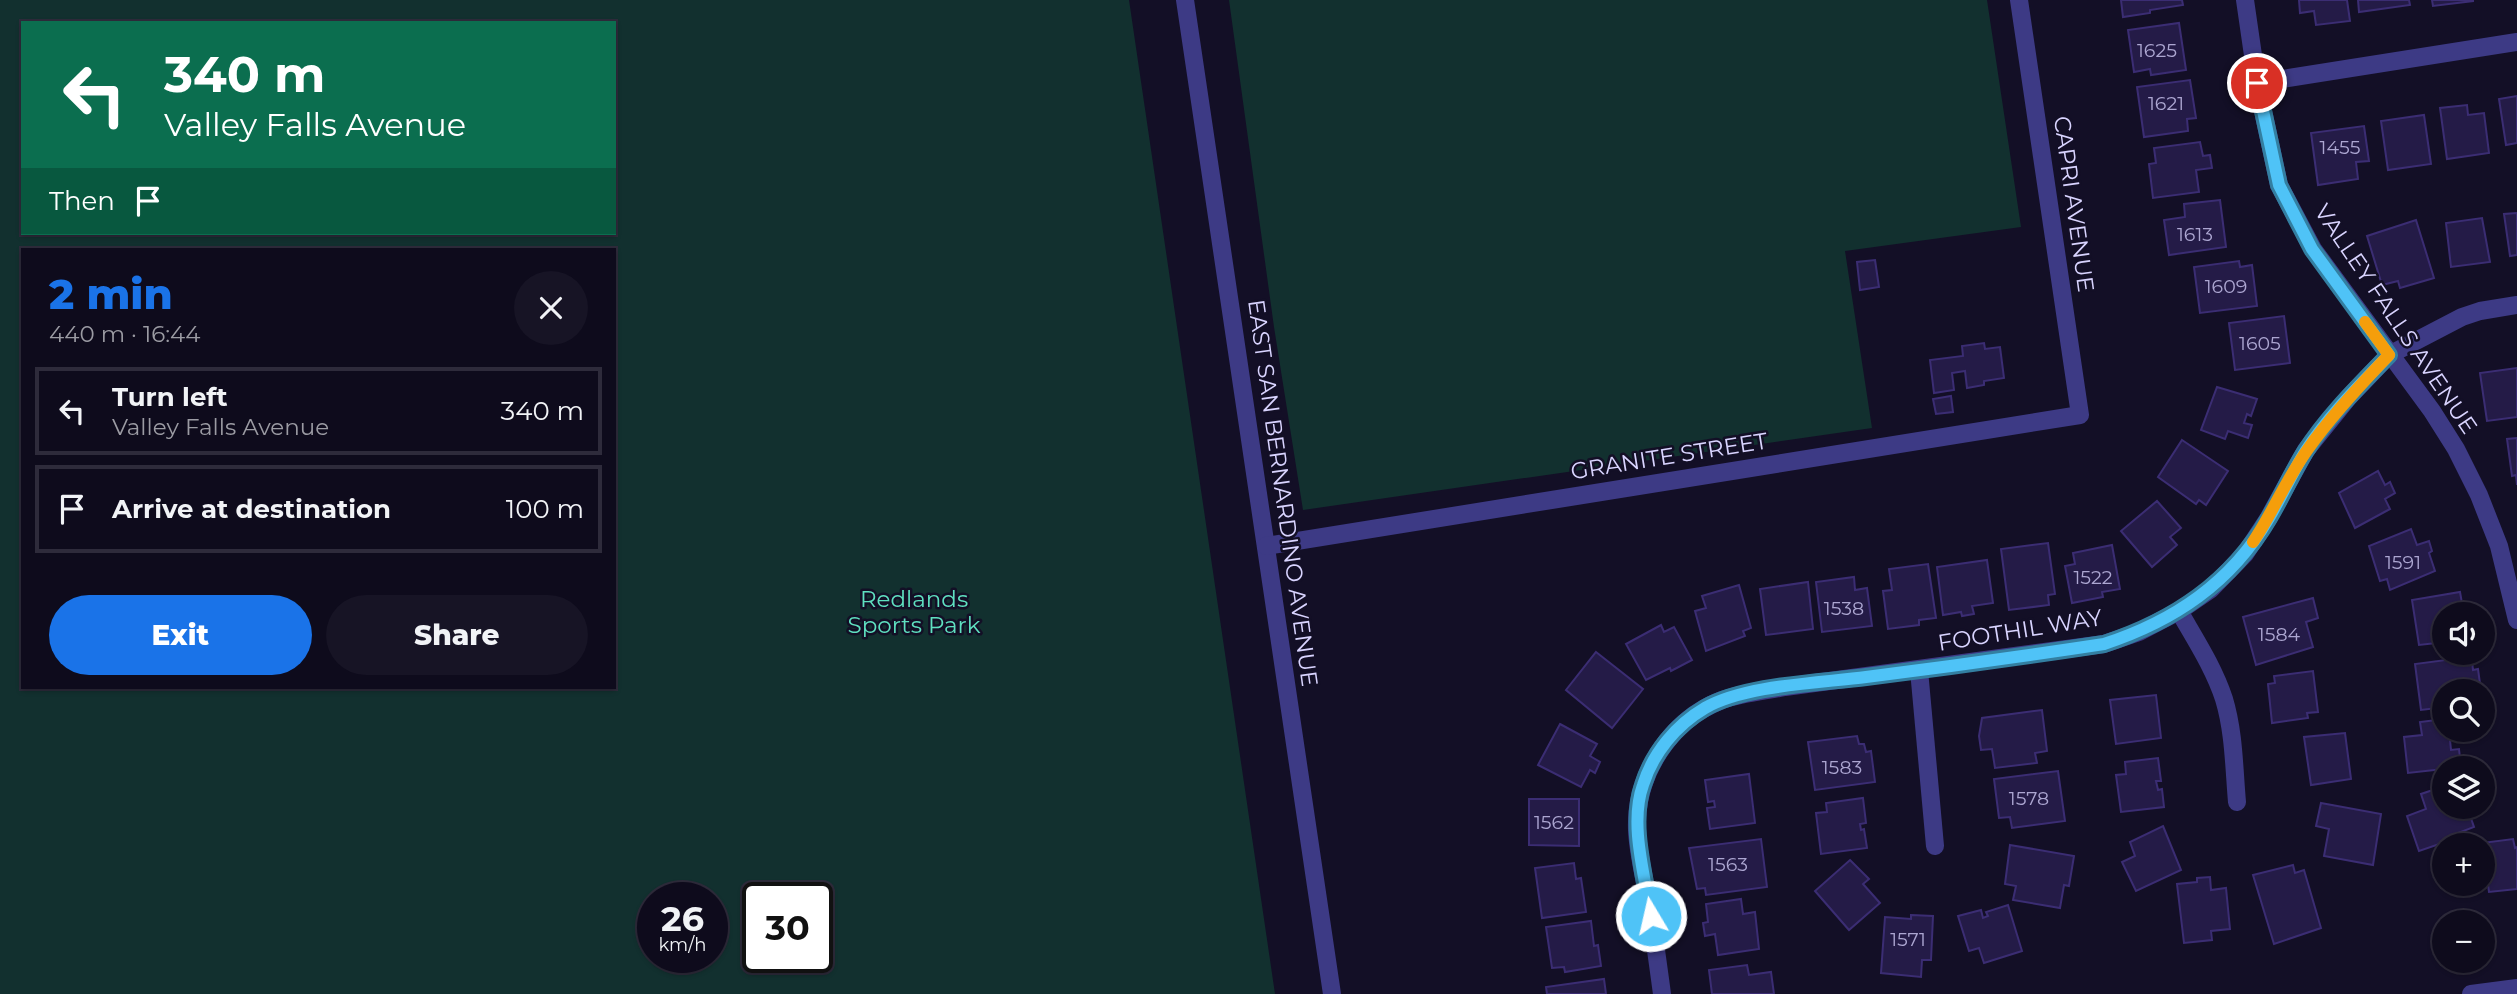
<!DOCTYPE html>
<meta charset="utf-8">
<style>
:root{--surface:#0e0b1c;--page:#171425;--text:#f1f3f6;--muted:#9b9ba3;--line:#2e2b3b;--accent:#1a73e8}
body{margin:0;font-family:Montserrat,sans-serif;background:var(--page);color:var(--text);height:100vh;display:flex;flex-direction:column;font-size:26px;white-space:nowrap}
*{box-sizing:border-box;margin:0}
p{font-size:23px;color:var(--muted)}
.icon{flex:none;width:38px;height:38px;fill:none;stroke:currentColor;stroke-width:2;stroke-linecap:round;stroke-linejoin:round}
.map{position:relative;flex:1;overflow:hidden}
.details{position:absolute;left:21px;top:248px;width:595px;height:441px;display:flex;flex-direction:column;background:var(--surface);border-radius:0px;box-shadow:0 2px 5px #0004,0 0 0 2px var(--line)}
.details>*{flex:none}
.guide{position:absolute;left:21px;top:21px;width:595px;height:214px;border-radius:0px;box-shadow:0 2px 5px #0004,0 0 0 2px var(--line);background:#0b6e4f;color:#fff;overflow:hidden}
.buttons{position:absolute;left:2432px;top:602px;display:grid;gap:14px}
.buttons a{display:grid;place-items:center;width:63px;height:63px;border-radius:50%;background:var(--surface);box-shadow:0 2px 5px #0004,0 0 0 2px var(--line);font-size:35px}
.speed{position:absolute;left:637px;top:882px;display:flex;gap:14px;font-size:35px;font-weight:700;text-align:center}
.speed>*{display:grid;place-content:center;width:91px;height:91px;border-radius:50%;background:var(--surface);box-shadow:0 2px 5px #0004,0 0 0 2px var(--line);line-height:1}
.speed small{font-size:18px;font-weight:400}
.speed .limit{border:4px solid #111;border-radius:10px;background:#fff;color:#111}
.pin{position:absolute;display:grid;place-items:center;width:60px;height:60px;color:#fff;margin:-30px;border:4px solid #fff;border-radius:50%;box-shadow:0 2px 7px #0007}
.me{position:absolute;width:77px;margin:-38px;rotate:351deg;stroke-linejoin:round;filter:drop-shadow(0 0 5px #0008)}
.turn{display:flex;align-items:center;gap:24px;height:147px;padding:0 28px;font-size:32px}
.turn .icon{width:91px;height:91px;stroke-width:2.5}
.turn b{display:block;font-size:49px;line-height:60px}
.then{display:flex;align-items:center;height:66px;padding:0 28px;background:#0003;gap:14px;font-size:26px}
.round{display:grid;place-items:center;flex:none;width:74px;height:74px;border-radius:37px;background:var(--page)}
.summary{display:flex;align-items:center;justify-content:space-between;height:119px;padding:0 28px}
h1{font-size:42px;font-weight:800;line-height:52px;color:var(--accent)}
.primary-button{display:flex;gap:14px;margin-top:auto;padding:14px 28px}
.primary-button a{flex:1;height:80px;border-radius:42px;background:var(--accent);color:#fff;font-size:28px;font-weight:800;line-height:80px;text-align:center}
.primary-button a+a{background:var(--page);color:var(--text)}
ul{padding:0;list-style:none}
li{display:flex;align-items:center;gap:21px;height:88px;margin:0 14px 10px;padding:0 14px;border:4px solid var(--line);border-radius:0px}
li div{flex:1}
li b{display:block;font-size:26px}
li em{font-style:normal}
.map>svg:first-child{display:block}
.green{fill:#12302f;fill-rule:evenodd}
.building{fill:#241b47;stroke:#3b2d73;stroke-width:2}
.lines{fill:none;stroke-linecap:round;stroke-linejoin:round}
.minor{stroke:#3d3a85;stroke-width:18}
.route-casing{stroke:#337fa1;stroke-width:18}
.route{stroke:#4fc3f7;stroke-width:12}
.slow{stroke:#f59e0b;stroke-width:12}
.labels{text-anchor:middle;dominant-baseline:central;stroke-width:5;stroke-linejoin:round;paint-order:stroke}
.number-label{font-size:19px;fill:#aca6d1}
.street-label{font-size:23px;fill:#d9d4ff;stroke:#130f26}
.park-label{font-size:23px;fill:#5fe0c0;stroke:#130f26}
</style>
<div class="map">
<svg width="2517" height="994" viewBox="0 0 2517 994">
<rect width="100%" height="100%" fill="#130f26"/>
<g class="green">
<path d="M0,0H1129L1275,994H0ZM23,23H614V233H23ZM23,250H614V688H23ZM653,898H712V957H653ZM758,898H817V957H758Z"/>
<polygon points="1229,0 1987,0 2021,227 1845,251 1872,428 1303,510 1274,327"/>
</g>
<g class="building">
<polygon points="2121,0 2182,0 2183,5 2150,10 2150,13 2123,17"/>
<polygon points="2299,0 2347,0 2350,21 2316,25 2314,11 2300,13"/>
<polygon points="2358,0 2409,0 2410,5 2359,12"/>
<polygon points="2432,0 2473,0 2473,1 2433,6"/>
<polygon points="2179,23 2186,70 2151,75 2150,69 2134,72 2128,30"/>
<polygon points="2190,80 2196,118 2187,119 2188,131 2144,137 2137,87"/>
<polygon points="2517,96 2517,143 2506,145 2499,99"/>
<polygon points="2467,105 2468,115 2484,113 2489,153 2447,159 2440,108"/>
<polygon points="2424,115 2431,164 2388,170 2381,121"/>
<polygon points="2364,126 2369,161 2356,162 2358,179 2318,185 2311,133"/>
<polygon points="2200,142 2203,156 2210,155 2212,168 2196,170 2199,192 2153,198 2149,164 2156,163 2154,148"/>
<polygon points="2220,200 2226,247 2169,255 2164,220 2185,217 2184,204"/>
<polygon points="2517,213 2517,255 2510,256 2504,214"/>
<polygon points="2482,218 2490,262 2451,267 2446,223"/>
<polygon points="2416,220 2434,278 2400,288 2398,281 2382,285 2367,236"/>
<polygon points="1875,260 1879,287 1860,290 1857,262"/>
<polygon points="2239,261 2240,267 2252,265 2257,306 2200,313 2194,267"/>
<polygon points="2284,316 2290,363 2235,370 2229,323"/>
<polygon points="1984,343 1985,349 2000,347 2004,378 1984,381 1984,385 1967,388 1965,371 1952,373 1954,390 1934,393 1930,360 1963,356 1962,346"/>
<polygon points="2517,368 2517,417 2487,421 2480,373"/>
<polygon points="2217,387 2257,399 2251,416 2247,414 2244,423 2252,425 2248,438 2228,431 2225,439 2201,430"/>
<polygon points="1951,396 1953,412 1936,414 1933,399"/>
<polygon points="2517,438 2517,485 2516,475 2512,476 2507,439"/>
<polygon points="2182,440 2228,471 2206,505 2199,500 2196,504 2158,477"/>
<polygon points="2378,471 2385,485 2390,482 2395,493 2385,499 2390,509 2355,528 2339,493"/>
<polygon points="2157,501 2181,528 2170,537 2177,545 2152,567 2121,531"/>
<polygon points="2411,529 2417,545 2429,541 2432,551 2429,553 2435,571 2390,590 2387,579 2380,581 2369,546"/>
<polygon points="2048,543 2055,594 2048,595 2049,605 2009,610 2001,549"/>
<polygon points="2112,545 2120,589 2102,592 2103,597 2072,603 2065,566 2075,564 2073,553"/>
<polygon points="1987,560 1993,603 1972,606 1974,614 1962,616 1961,612 1943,615 1937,567"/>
<polygon points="1928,564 1936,618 1919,620 1919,625 1888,629 1883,591 1892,590 1889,569"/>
<polygon points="1854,577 1855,590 1867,588 1872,626 1822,632 1816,582"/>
<polygon points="1808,582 1813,629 1766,635 1760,589"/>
<polygon points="1739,585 1751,628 1743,631 1745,636 1706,651 1695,611 1706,608 1702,596"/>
<polygon points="2460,592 2463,609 2456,610 2456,614 2445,614 2445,642 2419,645 2412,600"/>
<polygon points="2313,598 2318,618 2306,622 2313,647 2256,665 2243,617"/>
<polygon points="1661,625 1664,632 1674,627 1692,660 1671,671 1670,668 1646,680 1626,644"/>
<polygon points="1596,652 1643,689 1612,728 1566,690"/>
<polygon points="2461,658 2462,662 2472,661 2473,670 2478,669 2481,691 2445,691 2445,707 2421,710 2415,664"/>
<polygon points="2313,671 2318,712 2307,713 2308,718 2272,723 2268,684 2275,683 2274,676"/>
<polygon points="2156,695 2161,738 2116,744 2110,700"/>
<polygon points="2042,710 2047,751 2035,753 2037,763 1995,768 1992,749 1981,750 1979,736 1982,718"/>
<polygon points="2445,719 2445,730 2457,730 2458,738 2450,740 2451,750 2459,749 2461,767 2408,773 2404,737 2422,735 2420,722"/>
<polygon points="1560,724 1597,744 1590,756 1600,762 1595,773 1590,770 1581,787 1538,765"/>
<polygon points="2345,733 2351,779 2311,785 2304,737"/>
<polygon points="1857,736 1859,744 1864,744 1866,752 1871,751 1875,782 1815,790 1808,742"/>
<polygon points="2158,758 2161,781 2156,781 2158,790 2162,789 2164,807 2121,812 2116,775 2126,774 2125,762"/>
<polygon points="2058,771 2065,821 2012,828 2010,817 1999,818 1994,779"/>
<polygon points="1749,774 1755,823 1710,829 1707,808 1715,807 1714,801 1708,802 1705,780"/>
<polygon points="2445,786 2445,807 2467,807 2474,827 2458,833 2460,837 2419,851 2407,816 2426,809 2421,794"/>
<polygon points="1863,798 1866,823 1860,824 1861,830 1864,829 1867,848 1821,854 1816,813 1827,812 1826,803"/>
<polygon points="1529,799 1579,799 1579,846 1529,845"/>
<polygon points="2321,803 2381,814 2373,865 2324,856 2329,829 2316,826"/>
<polygon points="2163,826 2181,870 2136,891 2122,862 2135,856 2130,842"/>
<polygon points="1761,839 1767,887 1706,895 1705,888 1697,889 1689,848"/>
<polygon points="2513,839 2515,848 2517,847 2517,889 2489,892 2482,843"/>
<polygon points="2010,845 2074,856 2069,886 2064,885 2060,908 2013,900 2016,886 2005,884"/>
<polygon points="1850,860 1869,879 1863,884 1880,903 1849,930 1815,891"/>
<polygon points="1574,863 1576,879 1581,878 1586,912 1542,918 1535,868"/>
<polygon points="2293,865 2295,873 2304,870 2321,928 2274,944 2253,875"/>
<polygon points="2210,877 2211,890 2226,888 2230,929 2211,931 2212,940 2184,943 2177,884 2197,882 2197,878"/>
<polygon points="1741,899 1743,914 1755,912 1759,949 1718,955 1715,934 1705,936 1703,923 1708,922 1706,904"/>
<polygon points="2008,905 2022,951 1984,963 1979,948 1969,951 1958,916 1981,910 1983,918 1988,916 1986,912"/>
<polygon points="1911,915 1933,916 1931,960 1922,960 1921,977 1881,973 1885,917 1911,919"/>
<polygon points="1591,921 1594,946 1598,945 1601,966 1565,972 1564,967 1552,968 1546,927"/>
<polygon points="1747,965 1749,975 1771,972 1774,994 1712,994 1709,970"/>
<polygon points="1604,979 1606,994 1547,994 1546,987"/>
</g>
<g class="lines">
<g class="minor">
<polyline points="1185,0 1332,994"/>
<polyline points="2245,0 2257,83 2279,185 2313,249 2432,411 2456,449 2479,495 2499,546 2517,620"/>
<polyline points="2257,83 2517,42"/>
<polyline points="1266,546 2080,415 2019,0"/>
<path d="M2179,611C2195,639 2214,668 2224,699C2234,732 2234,768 2237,802"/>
<polyline points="1919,670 1935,846"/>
<path d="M1662,994C1658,964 1654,934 1649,904C1645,880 1638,855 1637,830C1635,775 1670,720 1722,700C1742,693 1764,691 1785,687L2104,644L2139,632L2179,611L2211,589L2245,554L2268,519L2306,450L2348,398L2389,355L2462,317L2480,311L2517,305"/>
<polyline points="2471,994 2517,988"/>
</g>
</g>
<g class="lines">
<defs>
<path id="route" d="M1651,916C1645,876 1629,824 1643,785C1653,753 1676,725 1705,708C1745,685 1820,683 1866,677C1946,667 2025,656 2104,644C2174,621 2231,583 2269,518C2282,496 2292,473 2305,452C2328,416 2360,385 2389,355L2312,249L2279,185L2257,83"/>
</defs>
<use href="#route" class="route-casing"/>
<use href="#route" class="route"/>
<path class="slow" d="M2253,542C2273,512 2287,478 2308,449C2332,415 2360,385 2389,355L2365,322"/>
</g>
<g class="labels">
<g class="number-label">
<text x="2157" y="50">1625</text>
<text x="2166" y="103">1621</text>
<text x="2340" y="147">1455</text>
<text x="2195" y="234">1613</text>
<text x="2226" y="286">1609</text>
<text x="2260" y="343">1605</text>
<text x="2403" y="562">1591</text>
<text x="2093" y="577">1522</text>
<text x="1844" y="608">1538</text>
<text x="2279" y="634">1584</text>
<text x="1842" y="767">1583</text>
<text x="2029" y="798">1578</text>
<text x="1554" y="822">1562</text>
<text x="1728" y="864">1563</text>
<text x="1908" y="939">1571</text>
</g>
<g class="street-label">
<text transform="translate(2074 204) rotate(82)">CAPRI AVENUE</text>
<text transform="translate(2396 319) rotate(56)">VALLEY FALLS AVENUE</text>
<text transform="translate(1669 456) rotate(-9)">GRANITE STREET</text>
<text transform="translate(1283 493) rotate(82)">EAST SAN BERNARDINO AVENUE</text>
<text transform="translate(2020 630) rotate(-9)">FOOTHIL WAY</text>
</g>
<g class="park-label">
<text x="914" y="599">Redlands<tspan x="914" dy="26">Sports Park</tspan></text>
</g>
</g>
</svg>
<div class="buttons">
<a><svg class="icon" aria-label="sound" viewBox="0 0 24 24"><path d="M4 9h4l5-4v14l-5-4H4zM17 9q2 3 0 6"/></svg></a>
<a><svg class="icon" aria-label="search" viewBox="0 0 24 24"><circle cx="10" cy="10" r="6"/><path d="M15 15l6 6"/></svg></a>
<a><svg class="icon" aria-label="layers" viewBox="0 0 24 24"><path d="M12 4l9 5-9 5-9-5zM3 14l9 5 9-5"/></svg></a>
<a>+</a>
<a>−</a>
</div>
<div class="speed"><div>26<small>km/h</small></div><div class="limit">30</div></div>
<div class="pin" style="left:2257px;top:83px;background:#d93025"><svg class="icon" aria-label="arrive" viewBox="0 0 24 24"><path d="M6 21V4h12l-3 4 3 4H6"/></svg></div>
<svg class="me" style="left:1651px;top:916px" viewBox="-20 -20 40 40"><circle r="17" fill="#4fc3f7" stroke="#fff" stroke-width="3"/><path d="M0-11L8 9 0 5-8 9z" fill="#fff"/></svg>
<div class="guide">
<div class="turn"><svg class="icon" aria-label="left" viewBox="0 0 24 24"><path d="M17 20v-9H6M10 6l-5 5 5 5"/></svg><div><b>340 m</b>Valley Falls Avenue</div></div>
<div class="then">Then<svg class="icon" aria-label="arrive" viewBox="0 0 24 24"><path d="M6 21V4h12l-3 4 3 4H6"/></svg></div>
</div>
<section class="details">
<div class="summary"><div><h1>2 min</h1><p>440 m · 16:44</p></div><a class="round"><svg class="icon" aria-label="close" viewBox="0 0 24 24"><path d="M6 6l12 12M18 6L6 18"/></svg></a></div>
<ul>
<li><svg class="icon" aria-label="left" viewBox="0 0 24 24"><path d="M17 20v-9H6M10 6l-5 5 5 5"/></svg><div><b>Turn left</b><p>Valley Falls Avenue</p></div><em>340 m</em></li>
<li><svg class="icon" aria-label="arrive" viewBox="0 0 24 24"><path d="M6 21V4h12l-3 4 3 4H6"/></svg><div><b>Arrive at destination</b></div><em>100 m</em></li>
</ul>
<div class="primary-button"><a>Exit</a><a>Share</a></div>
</section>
</div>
